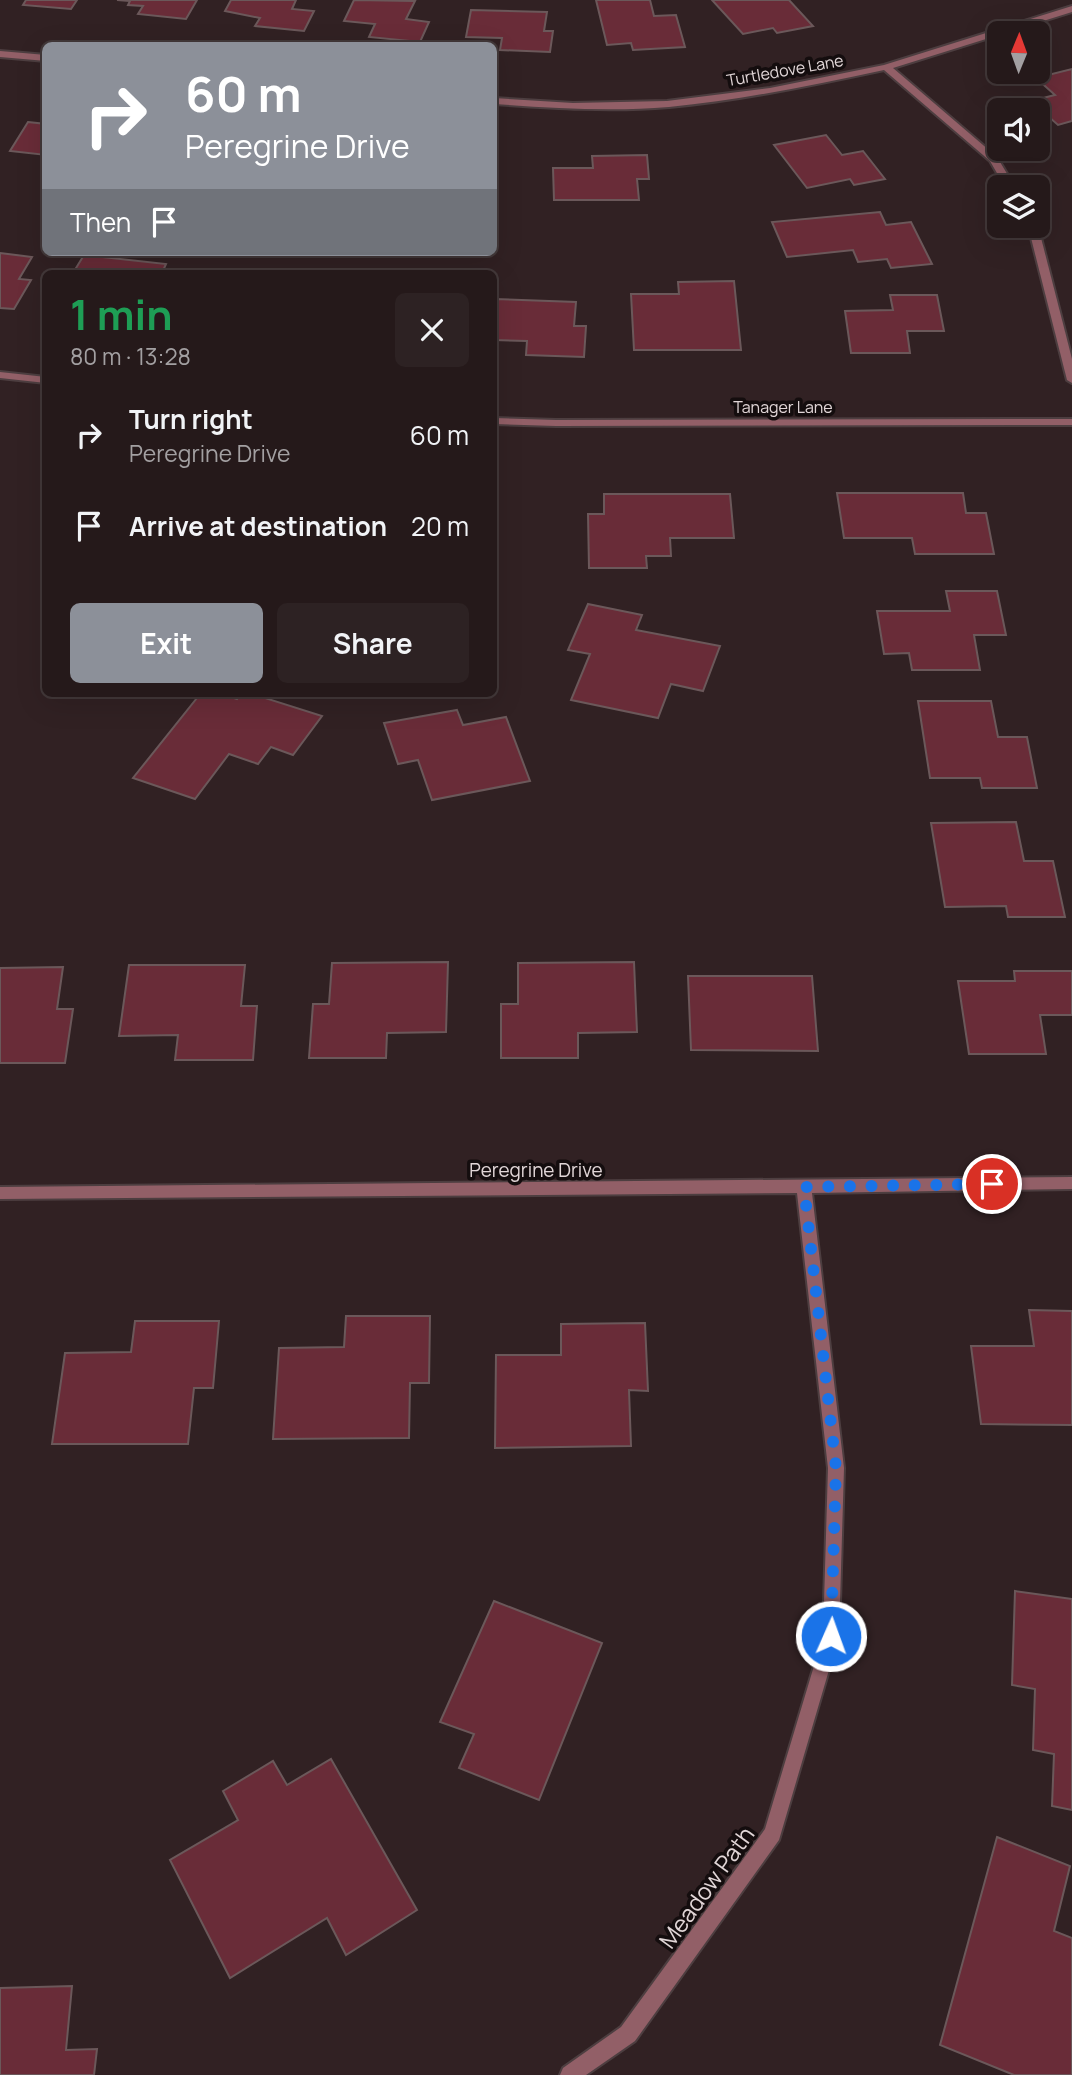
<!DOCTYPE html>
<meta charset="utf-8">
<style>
:root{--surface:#25191a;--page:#2d2223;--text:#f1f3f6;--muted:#a3a0a2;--line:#423839;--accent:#8c9099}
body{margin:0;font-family:Manrope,sans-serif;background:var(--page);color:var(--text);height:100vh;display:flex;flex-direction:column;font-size:26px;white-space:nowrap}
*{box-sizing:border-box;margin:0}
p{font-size:23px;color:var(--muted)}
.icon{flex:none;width:38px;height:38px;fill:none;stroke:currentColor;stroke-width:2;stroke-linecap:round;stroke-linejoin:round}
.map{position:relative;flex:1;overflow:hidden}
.drawer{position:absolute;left:42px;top:270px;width:455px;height:427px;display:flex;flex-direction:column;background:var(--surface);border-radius:10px;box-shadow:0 7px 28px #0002,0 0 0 2px var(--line)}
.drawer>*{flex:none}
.hud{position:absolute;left:42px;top:42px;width:455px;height:214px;border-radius:10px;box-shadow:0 7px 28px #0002,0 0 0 2px var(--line);background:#8c9099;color:#fff;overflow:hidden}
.needle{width:46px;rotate:1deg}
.fabs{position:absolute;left:987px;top:21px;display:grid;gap:14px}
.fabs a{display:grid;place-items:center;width:63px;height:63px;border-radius:10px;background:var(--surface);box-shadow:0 7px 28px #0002,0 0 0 2px var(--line);font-size:35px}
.pin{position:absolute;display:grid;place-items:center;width:60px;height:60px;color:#fff;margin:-30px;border:4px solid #fff;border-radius:50%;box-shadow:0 2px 7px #0007}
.me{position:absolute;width:77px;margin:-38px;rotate:2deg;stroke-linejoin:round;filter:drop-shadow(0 0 5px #0008)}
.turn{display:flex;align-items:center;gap:24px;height:147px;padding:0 28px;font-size:32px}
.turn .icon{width:91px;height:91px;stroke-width:2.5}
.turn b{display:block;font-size:49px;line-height:60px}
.then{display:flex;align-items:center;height:66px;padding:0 28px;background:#0003;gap:14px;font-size:26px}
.round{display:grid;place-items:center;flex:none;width:74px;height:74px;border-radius:10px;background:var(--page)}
.headline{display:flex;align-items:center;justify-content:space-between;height:119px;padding:0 28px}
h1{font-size:42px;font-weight:700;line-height:52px;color:#1e9e55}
.action{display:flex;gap:14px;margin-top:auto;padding:14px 28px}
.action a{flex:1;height:80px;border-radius:10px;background:var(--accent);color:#fff;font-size:28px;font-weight:700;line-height:80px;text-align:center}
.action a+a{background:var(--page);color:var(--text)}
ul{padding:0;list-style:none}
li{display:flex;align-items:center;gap:21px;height:91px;padding:0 28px}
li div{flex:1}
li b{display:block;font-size:26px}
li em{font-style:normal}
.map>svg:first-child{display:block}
.building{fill:#692c38;stroke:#6b585a;stroke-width:2}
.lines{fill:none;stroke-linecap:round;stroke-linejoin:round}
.street-casing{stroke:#4d3e40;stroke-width:4}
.street{fill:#925f67;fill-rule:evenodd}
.route{stroke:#1a73e8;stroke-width:12;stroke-dasharray:0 21.6}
.labels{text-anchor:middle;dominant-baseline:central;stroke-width:7;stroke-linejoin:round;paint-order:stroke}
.far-street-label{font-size:16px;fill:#e1d6d7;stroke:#140d0e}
.street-label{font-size:19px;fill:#e1d6d7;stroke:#140d0e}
.near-street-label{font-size:23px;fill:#e1d6d7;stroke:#140d0e}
</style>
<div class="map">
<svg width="1072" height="2075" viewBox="0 0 1072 2075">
<rect width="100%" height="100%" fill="#312123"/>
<g class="building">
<polygon points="26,0 77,0 71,9 23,5"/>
<polygon points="117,0 197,0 186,19 138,14 143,6 128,5 130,1"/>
<polygon points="231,0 296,0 292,9 314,11 304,31 255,26 260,18 225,11"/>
<polygon points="354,0 415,1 406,19 429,22 420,42 369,37 375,24 344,21"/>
<polygon points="596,0 650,0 654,16 676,15 685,47 633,50 631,43 607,45"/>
<polygon points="712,0 789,0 813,26 777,33 773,28 743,34"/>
<polygon points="471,10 547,12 544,31 553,31 550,52 500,50 502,38 466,37"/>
<polygon points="1072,69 1072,121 1058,125 1031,101 1055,95 1036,78"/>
<polygon points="28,122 46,124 46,155 10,151"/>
<polygon points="826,135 842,155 863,151 885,179 854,185 850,179 807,188 774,145"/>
<polygon points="647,155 649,179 637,179 639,200 554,200 553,168 593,168 592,156"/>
<polygon points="880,212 886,225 911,222 932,264 891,268 887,259 858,262 853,250 787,257 772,222"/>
<polygon points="0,253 32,257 19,279 31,280 14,309 0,308"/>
<polygon points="84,255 166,264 162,273 73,273"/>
<polygon points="734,281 741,350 634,350 631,294 679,294 678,282"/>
<polygon points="890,295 937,295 944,331 907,331 910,353 851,353 845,311 893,310"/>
<polygon points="494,299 576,302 574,326 586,326 584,357 526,355 527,341 494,340"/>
<polygon points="837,493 963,493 966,513 986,513 994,554 915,554 912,538 844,538"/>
<polygon points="604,494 730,494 734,538 670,538 671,556 646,556 647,568 589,568 588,514 604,514"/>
<polygon points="946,591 997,591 1006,635 974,635 980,670 912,670 909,653 884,654 877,611 950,611"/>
<polygon points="588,604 642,615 636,630 720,646 703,691 671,684 658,718 571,700 590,654 568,650"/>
<polygon points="201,693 219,693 237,699 242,693 249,693 322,716 293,755 271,747 258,764 229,754 195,799 133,778"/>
<polygon points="918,701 991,701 998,737 1027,737 1037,788 982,788 980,778 930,778"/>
<polygon points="457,710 463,725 506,717 530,781 432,800 418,760 398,764 384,723"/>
<polygon points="1016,822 1024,861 1053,861 1065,917 1008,917 1006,906 945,907 931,823"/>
<polygon points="448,962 446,1032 387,1033 386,1058 309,1058 313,1004 329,1004 332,963"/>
<polygon points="634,962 637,1032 578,1033 578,1058 501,1058 501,1004 518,1004 518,963"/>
<polygon points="129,965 245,965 241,1006 257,1006 253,1060 175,1060 178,1035 119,1036"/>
<polygon points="63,967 57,1009 73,1009 65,1063 0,1063 0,968"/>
<polygon points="1014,971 1072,971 1072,1015 1040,1015 1046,1054 969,1054 958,981 1015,981"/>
<polygon points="688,976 812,976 818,1051 691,1050"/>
<polygon points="1029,1310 1072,1311 1072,1425 981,1424 971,1346 1034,1346"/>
<polygon points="346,1316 430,1316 429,1383 410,1383 409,1438 273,1439 279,1348 344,1347"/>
<polygon points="135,1321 219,1321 213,1388 194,1388 188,1444 52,1444 65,1353 131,1352"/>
<polygon points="645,1323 648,1391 629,1390 631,1446 495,1448 496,1355 561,1355 561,1324"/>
<polygon points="1015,1591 1072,1599 1072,1810 1052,1806 1054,1754 1033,1750 1035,1689 1012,1685"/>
<polygon points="494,1601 602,1643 539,1800 459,1768 474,1734 440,1722"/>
<polygon points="331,1759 417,1910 346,1955 327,1918 230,1978 170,1860 238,1820 223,1791 273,1761 287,1785"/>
<polygon points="997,1837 1070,1866 1054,1931 1072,1938 1072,2075 1014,2075 940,2045"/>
<polygon points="72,1986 66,2050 97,2049 94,2075 0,2075 0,1988"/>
</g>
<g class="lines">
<defs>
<g id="street">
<path d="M1072,6V12L893,68L997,157L1015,187H1005L990,161L884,70C813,85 742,100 669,107C611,112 551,108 494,104V98L573,103L667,101L770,88L884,65Z"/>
<polygon points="0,51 46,55 46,61 0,57"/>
<polygon points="1028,226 1038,226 1072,359 1072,383 1067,380"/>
<polygon points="0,372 46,377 46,383 0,378"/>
<polygon points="494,418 556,420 1072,419 1072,425 556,426 494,424"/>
<polygon points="1072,1177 1072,1189 812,1193 844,1468 839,1636 779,1840 635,2041 586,2075 560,2075 563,2068 621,2027 765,1829 823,1636 828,1468 797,1193 0,1199 0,1187"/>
</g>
</defs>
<use href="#street" class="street-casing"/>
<use href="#street" class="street"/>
</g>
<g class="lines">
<polyline class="route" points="831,1636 836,1468 804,1187 992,1184"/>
</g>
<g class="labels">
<g class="far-street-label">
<text transform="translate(785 70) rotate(-10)">Turtledove Lane</text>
<text x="783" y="407">Tanager Lane</text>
</g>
<g class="street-label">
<text x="536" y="1170">Peregrine Drive</text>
</g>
<g class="near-street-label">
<text transform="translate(706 1887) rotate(-54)">Meadow Path</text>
</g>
</g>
</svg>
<div class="fabs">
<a><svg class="needle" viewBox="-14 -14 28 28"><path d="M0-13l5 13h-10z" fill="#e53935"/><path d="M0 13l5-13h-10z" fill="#a3a0a2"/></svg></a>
<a><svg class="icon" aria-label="sound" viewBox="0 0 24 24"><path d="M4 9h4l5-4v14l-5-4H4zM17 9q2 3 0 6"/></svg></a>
<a><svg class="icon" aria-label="layers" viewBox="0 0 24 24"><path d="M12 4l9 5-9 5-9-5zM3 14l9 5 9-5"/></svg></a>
</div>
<div class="pin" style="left:992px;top:1184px;background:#d93025"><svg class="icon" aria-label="arrive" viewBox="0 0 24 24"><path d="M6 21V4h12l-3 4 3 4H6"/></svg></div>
<svg class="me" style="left:831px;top:1636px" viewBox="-20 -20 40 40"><circle r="17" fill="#1a73e8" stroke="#fff" stroke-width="3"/><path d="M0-11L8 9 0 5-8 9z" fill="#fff"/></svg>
<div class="hud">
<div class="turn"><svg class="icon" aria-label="right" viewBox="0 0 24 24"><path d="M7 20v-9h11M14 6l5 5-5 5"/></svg><div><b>60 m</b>Peregrine Drive</div></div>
<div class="then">Then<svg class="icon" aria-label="arrive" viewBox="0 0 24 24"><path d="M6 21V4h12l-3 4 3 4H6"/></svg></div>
</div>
<section class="drawer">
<div class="headline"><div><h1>1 min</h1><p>80 m · 13:28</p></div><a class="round"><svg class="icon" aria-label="close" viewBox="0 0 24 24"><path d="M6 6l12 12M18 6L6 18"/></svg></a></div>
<ul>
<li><svg class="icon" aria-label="right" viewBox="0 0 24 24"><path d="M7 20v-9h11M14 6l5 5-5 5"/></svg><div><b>Turn right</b><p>Peregrine Drive</p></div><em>60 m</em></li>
<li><svg class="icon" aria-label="arrive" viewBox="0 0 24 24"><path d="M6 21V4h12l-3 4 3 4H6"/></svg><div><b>Arrive at destination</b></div><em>20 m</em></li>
</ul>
<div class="action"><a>Exit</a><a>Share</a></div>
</section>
</div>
